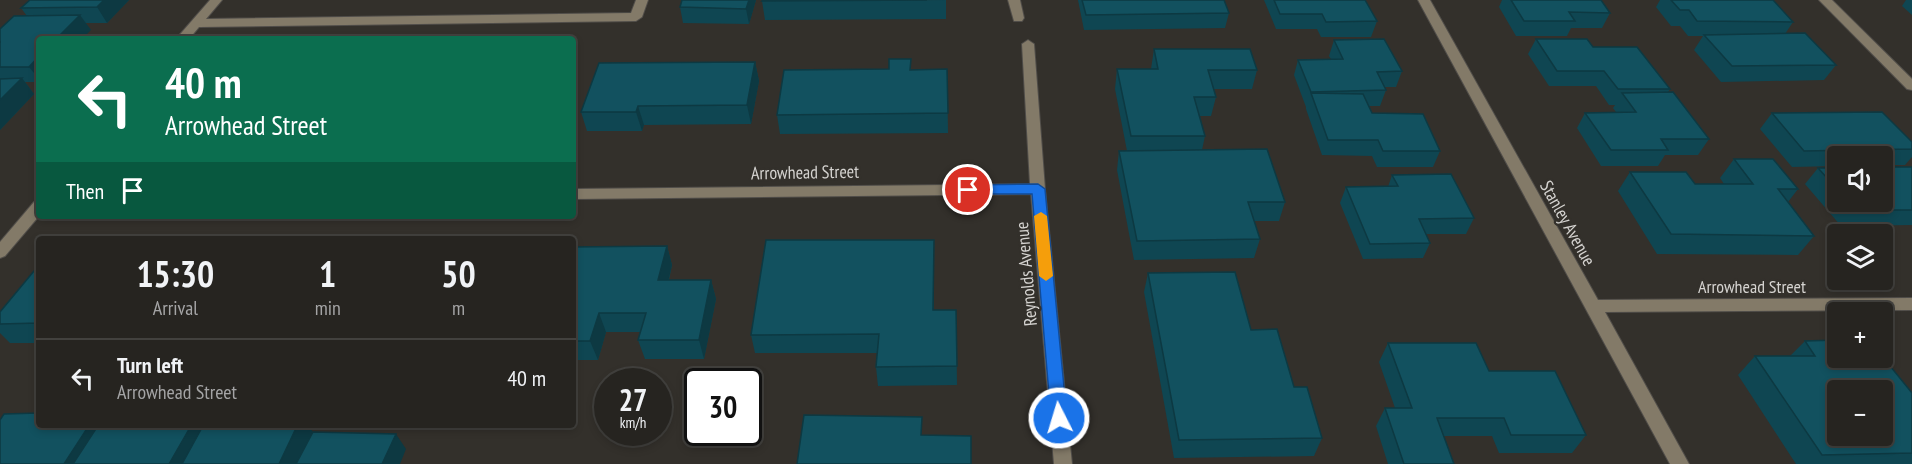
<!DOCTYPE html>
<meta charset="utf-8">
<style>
:root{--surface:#262420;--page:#2e2c29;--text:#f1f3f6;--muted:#a4a4a5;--line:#42413e}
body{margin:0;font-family:"PT Sans Narrow",sans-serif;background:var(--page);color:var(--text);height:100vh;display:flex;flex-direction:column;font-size:22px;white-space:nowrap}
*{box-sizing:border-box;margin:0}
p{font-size:20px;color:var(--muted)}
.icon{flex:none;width:33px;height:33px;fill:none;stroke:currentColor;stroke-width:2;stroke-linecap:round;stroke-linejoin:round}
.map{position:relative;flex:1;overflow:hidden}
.panel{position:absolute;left:36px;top:236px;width:540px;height:192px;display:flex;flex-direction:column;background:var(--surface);border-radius:6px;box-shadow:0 3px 9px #0003,0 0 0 2px var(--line)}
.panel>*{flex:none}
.guide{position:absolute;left:36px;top:36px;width:540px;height:183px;border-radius:6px;box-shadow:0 3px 9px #0003,0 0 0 2px var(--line);background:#0b6e4f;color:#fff;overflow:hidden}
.fabs{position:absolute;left:1827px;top:146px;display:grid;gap:12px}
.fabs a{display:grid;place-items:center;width:66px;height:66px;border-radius:6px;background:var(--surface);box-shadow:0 3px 9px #0003,0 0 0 2px var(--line);font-size:30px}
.speed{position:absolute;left:594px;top:368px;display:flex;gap:12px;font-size:30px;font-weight:700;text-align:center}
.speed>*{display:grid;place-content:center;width:78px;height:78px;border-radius:50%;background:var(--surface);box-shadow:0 3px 9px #0003,0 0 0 2px var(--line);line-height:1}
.speed small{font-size:15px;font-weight:400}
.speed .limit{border:3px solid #111;border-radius:9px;background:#fff;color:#111}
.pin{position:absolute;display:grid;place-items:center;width:51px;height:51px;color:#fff;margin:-26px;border:3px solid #fff;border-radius:50%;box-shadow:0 2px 6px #0007}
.me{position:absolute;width:66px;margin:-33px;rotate:355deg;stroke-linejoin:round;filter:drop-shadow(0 0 4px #0008)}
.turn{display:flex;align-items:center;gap:21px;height:126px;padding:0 30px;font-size:27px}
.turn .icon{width:78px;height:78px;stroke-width:2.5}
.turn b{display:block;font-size:42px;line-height:51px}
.then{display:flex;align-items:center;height:57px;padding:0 30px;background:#0003;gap:12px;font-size:22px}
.eta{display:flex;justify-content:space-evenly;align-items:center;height:102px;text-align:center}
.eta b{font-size:36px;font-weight:600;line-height:42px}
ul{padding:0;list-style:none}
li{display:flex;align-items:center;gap:18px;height:78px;padding:0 30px;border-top:2px solid var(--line)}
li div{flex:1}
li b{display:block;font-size:22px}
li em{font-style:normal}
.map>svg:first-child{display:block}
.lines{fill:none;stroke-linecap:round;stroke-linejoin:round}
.minor-casing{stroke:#504d49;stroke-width:2}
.minor{fill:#837a68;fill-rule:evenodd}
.wall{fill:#0f4652}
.shaded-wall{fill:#0d3942}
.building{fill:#12515f;stroke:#0d3942;stroke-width:1.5;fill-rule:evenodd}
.route{fill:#1a73e8;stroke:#114b97;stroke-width:1.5}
.slow{fill:#f59e0b}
.labels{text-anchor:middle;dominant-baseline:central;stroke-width:4.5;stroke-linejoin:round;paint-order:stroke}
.street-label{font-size:18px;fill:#d5d3d0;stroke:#33302b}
</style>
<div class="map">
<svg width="1912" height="464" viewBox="0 0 1912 464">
<rect width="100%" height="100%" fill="#33302b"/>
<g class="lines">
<defs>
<g id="minor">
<polygon points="210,0 222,0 206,19 631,13 636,0 648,0 642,17 636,21 199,27 189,39 176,39"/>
<polygon points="1008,0 1020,0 1024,18 1022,21 1014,21"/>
<polygon points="1418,0 1430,0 1598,300 1912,298 1912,310 1605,312 1689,464 1670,464"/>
<polygon points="1819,0 1832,0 1912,79 1912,90 1907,89"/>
<polygon points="1028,40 1034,44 1045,189 1072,464 1054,464 1031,194 573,199 573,189 1030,184 1022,44"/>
<polygon points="39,201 39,216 5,256 0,258 0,242 34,202"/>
</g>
</defs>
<use href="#minor" class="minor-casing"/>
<use href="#minor" class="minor"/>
</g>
<g class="wall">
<polygon points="129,0 107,23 85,23 91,30 39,39 39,82 25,82 34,94 0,130 0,29 27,16 21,8"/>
<polygon points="756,0 749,24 683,23 680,7"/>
<polygon points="946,0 946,19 765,20 762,1"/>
<polygon points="1078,0 1224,0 1229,13 1225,28 1084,30"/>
<polygon points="1264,0 1365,0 1377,21 1371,37 1321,37 1317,29 1276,29"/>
<polygon points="1502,0 1601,0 1610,13 1602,28 1571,28 1567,36 1516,36 1499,7"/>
<polygon points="1660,0 1773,0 1793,22 1785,34 1836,65 1824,80 1721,82 1694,50 1703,36 1688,36 1680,26 1671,26 1656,7"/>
<polygon points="1906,0 1912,0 1912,15 1902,6"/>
<polygon points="1536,39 1593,47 1670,89 1668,92 1709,139 1698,155 1665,155 1658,166 1601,166 1577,128 1585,113 1616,112 1613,108 1615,105 1609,105 1596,86 1549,86 1528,54"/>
<polygon points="1334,40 1402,71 1396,87 1384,87 1386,90 1380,106 1369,106 1372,113 1440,151 1433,167 1377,167 1372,156 1322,155 1306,109 1306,107 1294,75 1298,60 1331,59 1329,56"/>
<polygon points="1154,49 1257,70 1252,89 1214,89 1216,97 1211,116 1200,116 1205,136 1202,150 1285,202 1279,221 1254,221 1260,239 1254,258 1134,260 1117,170 1119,151 1127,151 1115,89 1117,69 1151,69"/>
<polygon points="755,62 759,81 751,124 644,125 642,131 587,131 581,112"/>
<polygon points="947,69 948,133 780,134 777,115 911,70"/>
<polygon points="1772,113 1912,142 1912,157 1905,165 1882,165 1882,156 1838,156 1838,166 1792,167 1760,129"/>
<polygon points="1734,159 1798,189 1788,202 1814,236 1798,255 1657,254 1618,191 1630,172 1695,184 1724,184 1720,178"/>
<polygon points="1912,167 1912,225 1841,226 1805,184 1818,168 1838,168 1838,201 1882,201"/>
<polygon points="1392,175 1474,218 1466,234 1426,234 1430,243 1423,258 1363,259 1340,203 1346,187 1388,187"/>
<polygon points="667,246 672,265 669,280 711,280 716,299 704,359 645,359 638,340 641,332 606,332 598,360 573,360 573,247"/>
<polygon points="934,259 934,310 956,310 957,385 878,386 876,367 877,353 755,353 751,335"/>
<polygon points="39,270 39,343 10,343 0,333 0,312"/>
<polygon points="1148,273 1251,330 1294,387 1322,438 1314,456 1174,458 1144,292"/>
<polygon points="1805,341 1912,393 1912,464 1796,464 1738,375 1755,356 1790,356"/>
<polygon points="1388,343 1489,371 1586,435 1572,453 1499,453 1492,436 1444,436 1454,464 1388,464 1376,426 1385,408 1395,408 1379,362"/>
</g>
<g class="shaded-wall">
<polygon points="104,0 129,0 107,23 97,7"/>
<polygon points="749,0 756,0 749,24 746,9"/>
<polygon points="80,15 91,30 82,39 56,39"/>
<polygon points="39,56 39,79 29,67"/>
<polygon points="755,62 759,81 751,124 747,105"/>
<polygon points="22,78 34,94 0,130 0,100"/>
<polygon points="638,106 644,125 642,131 636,112"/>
<polygon points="667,246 672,265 664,299 658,280"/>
<polygon points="711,280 716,299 704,359 699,340"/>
<polygon points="599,313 606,332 598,360 590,341"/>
<polygon points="90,424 110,424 90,464 64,464"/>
<polygon points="192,424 210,424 192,464 169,464"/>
<polygon points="298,424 307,424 313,432 298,464 279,464"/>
<polygon points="396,434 406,449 400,464 382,464"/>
</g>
<g class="building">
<polygon points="30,0 104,0 97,7 21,8"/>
<polygon points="682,0 749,0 746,9 680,7"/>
<polygon points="763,0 927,0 762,1"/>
<polygon points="1082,0 1224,0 1229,13 1086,15"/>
<polygon points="1274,0 1365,0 1377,21 1326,22 1322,14 1280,14"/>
<polygon points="1511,0 1601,0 1610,13 1569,12 1575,21 1524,21"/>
<polygon points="1671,0 1773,0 1793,22 1697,21 1689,10 1680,10"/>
<polygon points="80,15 56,39 39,39 39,56 29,67 0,67 0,42 1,42 0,42 0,29 14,16"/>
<polygon points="1805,33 1836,65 1732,66 1704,35"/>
<polygon points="1384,39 1402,71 1377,72 1386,90 1311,92 1298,60 1343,59 1334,40"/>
<polygon points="1536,39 1587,39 1593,47 1637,47 1670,89 1618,89 1604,71 1557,71"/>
<polygon points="1154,49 1250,49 1257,70 1208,70 1216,97 1194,97 1205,136 1131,136 1117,69 1158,69"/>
<polygon points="889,59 911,59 910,70 947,69 948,113 777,115 784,70 889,69"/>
<polygon points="755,62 747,105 638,106 636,112 581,112 599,63"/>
<polygon points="22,78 0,100 0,79"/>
<polygon points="1673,92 1709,139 1661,139 1668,150 1611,150 1585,113 1636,112 1622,93"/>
<polygon points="1311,93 1363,94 1372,113 1423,114 1440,151 1383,151 1378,140 1328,140"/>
<polygon points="1882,112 1912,142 1912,149 1804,151 1772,113"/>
<polygon points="1267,149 1285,202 1248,202 1260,239 1137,241 1119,151"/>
<polygon points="1734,159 1773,159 1798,189 1778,189 1814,236 1671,234 1630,172 1686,172 1695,184 1753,184"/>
<polygon points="1882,167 1912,167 1912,210 1855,210 1847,201 1882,201"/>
<polygon points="1818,168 1838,168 1838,190"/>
<polygon points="1451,174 1474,218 1419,219 1430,243 1370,244 1346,187 1398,186 1392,175"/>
<polygon points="766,240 934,240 933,310 956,310 957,366 876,367 879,334 751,335"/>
<polygon points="667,246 658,280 711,280 699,340 638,340 646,313 599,313 590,341 573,341 573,247"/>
<polygon points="39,270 39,323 0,324 0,312 34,271"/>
<polygon points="1235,272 1251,330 1277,329 1294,387 1307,387 1322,438 1179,440 1148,273"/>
<path d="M1838,340V357H1882V356L1912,393V453L1822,455L1755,356H1815L1805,341ZM1838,390H1882V435H1838Z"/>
<polygon points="1388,343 1476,343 1489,371 1555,371 1586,435 1511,435 1504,418 1437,418 1454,464 1404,464 1385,408 1412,408"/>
<polygon points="39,413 39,424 90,424 64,464 0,464 0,420 4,414"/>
<polygon points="804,415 922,417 921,435 971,436 971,464 797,464"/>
<polygon points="99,424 192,424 169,464 73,464"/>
<polygon points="204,424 298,424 279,464 182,464"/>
<polygon points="313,432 396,434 382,464 296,464"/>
</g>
<polygon class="route" points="1038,184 1045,189 1067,418 1065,423 1059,425 1053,423 1051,418 1032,194 968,194 962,190 968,185"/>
<polygon class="slow" points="1041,212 1047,216 1053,276 1046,281 1039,276 1034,216"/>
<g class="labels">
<g class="street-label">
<text transform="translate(805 172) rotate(-1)">Arrowhead Street</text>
<text transform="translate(1568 223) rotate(61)">Stanley Avenue</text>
<text transform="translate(1026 274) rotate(-95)">Reynolds Avenue</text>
<text x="1752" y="286">Arrowhead Street</text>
</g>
</g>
</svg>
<div class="fabs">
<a><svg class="icon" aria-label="sound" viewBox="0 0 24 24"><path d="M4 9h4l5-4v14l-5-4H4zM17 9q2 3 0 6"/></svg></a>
<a><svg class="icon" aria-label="layers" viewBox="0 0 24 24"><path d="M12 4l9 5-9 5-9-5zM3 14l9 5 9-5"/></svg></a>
<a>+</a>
<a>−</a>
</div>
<div class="speed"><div>27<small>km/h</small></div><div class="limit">30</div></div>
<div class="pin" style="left:968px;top:190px;background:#d93025"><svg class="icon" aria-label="arrive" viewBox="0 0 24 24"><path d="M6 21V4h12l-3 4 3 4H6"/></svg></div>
<svg class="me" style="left:1059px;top:418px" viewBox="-20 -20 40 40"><circle r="17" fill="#1a73e8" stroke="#fff" stroke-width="3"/><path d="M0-11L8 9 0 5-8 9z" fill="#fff"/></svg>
<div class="guide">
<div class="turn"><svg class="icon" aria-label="left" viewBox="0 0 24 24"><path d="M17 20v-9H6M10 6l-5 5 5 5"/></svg><div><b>40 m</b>Arrowhead Street</div></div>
<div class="then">Then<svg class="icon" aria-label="arrive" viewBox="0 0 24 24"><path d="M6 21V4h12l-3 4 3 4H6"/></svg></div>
</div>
<section class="panel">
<div class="eta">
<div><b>15:30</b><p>Arrival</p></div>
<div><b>1</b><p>min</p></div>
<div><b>50</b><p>m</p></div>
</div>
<ul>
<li><svg class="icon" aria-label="left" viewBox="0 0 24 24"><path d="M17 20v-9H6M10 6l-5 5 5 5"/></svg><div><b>Turn left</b><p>Arrowhead Street</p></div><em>40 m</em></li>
</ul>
</section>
</div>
